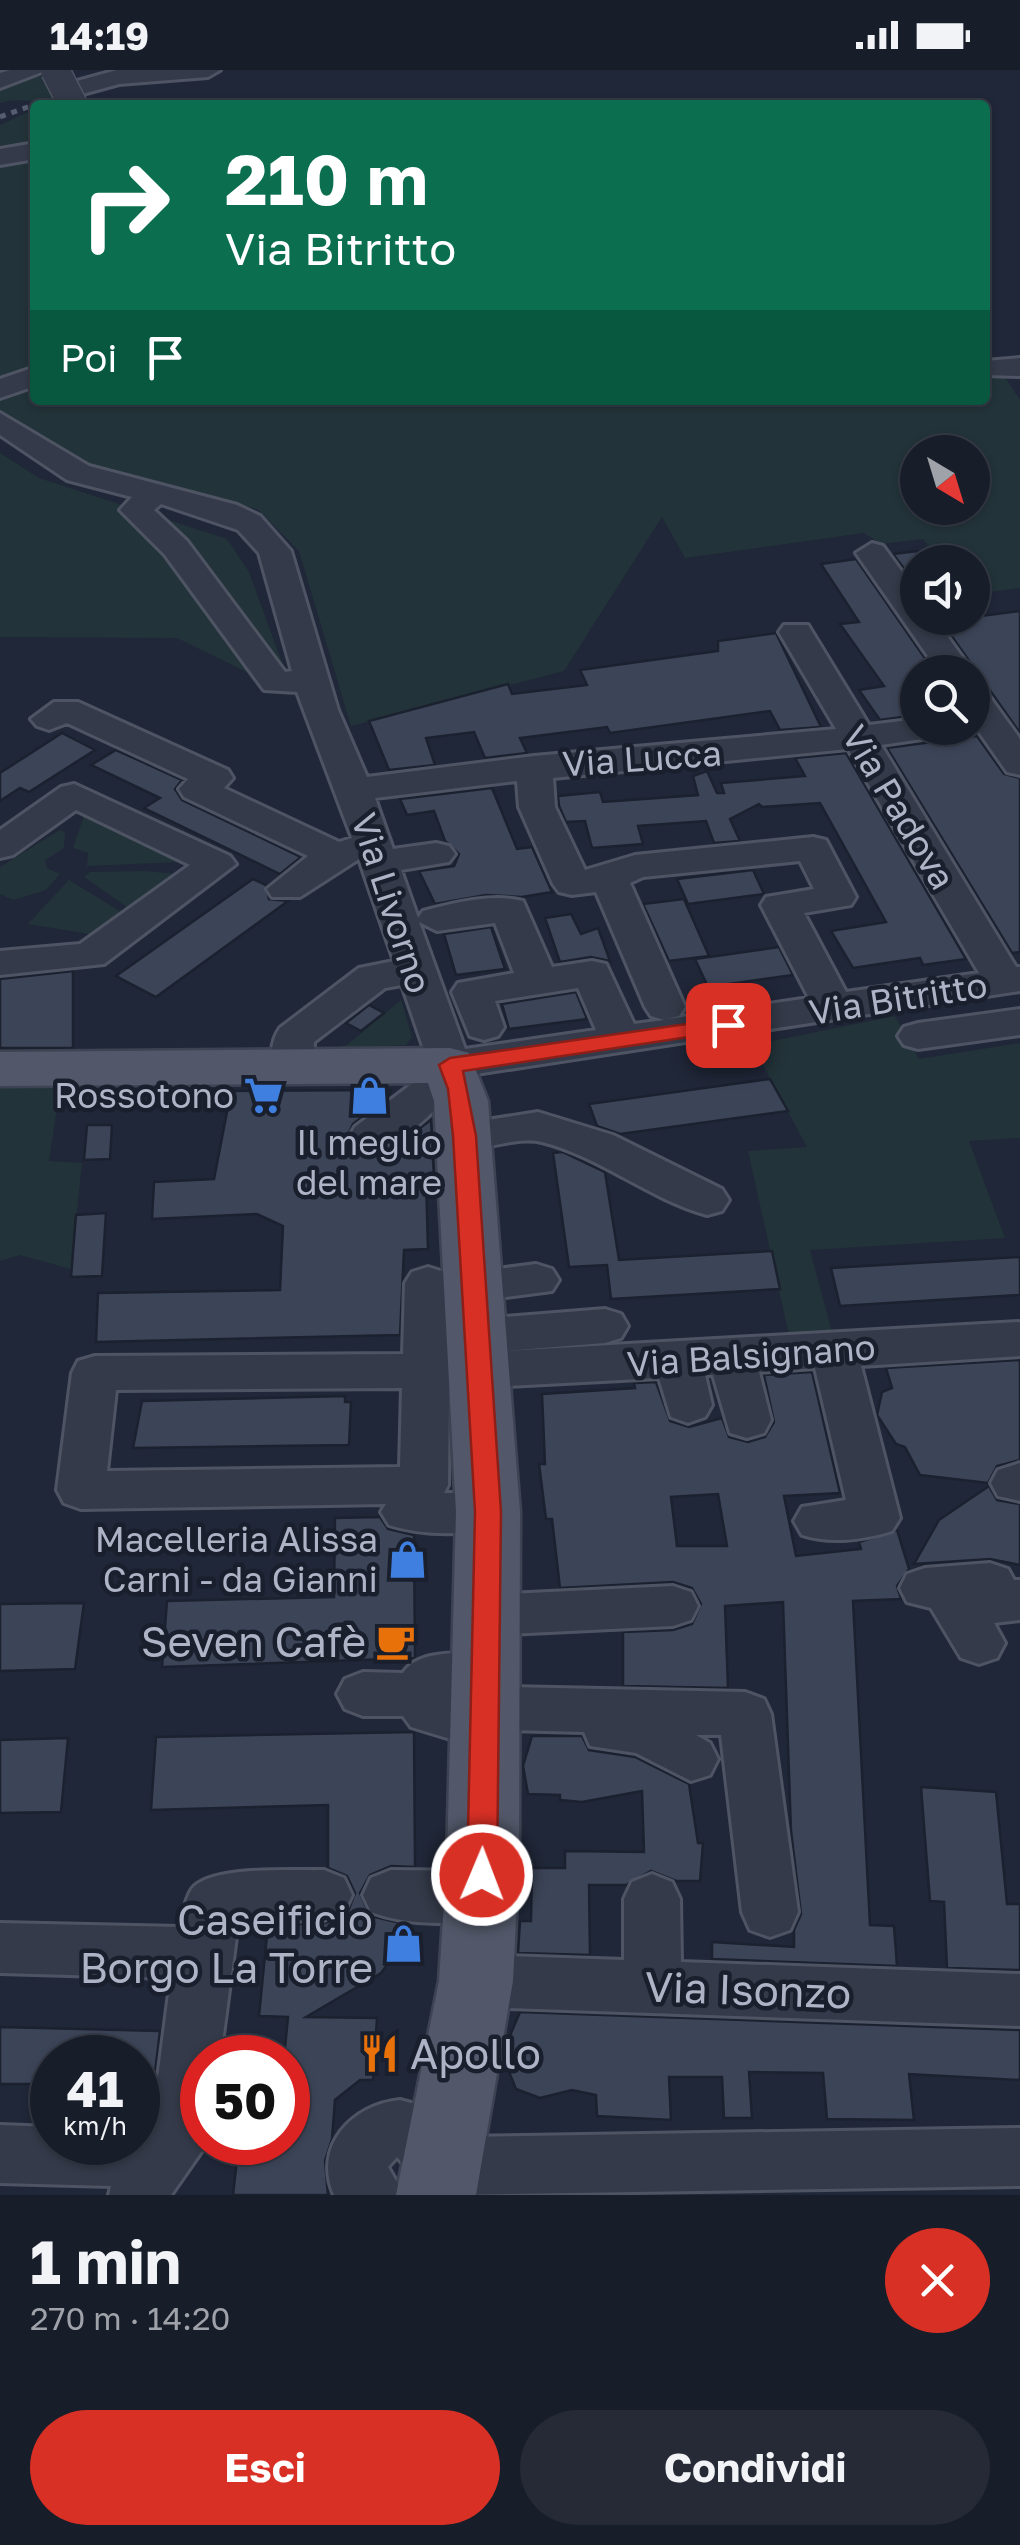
<!DOCTYPE html>
<html lang="it">
<meta charset="utf-8">
<style>
:root{--surface:#181d2a;--page:#252a36;--text:#f1f3f6;--muted:#9fa2a8;--line:#363b47;--accent:#d93025}
body{margin:0;font-family:"Golos Text",sans-serif;background:var(--page);color:var(--text);height:100vh;display:flex;flex-direction:column;font-size:38px;white-space:nowrap}
*{box-sizing:border-box;margin:0}
p{font-size:32px;color:var(--muted)}
.icon{flex:none;width:55px;height:55px;fill:none;stroke:currentColor;stroke-width:2;stroke-linecap:round;stroke-linejoin:round}
.map{position:relative;height:2125px;overflow:hidden}
.panel{display:flex;flex-direction:column;background:var(--surface);flex:1}
.panel>*{flex:none}
.guide{position:absolute;left:30px;top:30px;width:960px;height:305px;border-radius:10px;box-shadow:0 2px 8px #0004,0 0 0 2px var(--line);background:#0b6e4f;color:#fff;overflow:hidden}
.needle{width:65px;rotate:142deg}
.tools{position:absolute;left:900px;top:365px;display:grid;gap:20px}
.tools a{display:grid;place-items:center;width:90px;height:90px;border-radius:50%;background:var(--surface);box-shadow:0 2px 8px #0004,0 0 0 2px var(--line);font-size:50px}
.speed{position:absolute;left:30px;top:1965px;display:flex;gap:20px;font-size:50px;font-weight:700;text-align:center}
.speed>*{display:grid;place-content:center;width:130px;height:130px;border-radius:50%;background:var(--surface);box-shadow:0 2px 8px #0004,0 0 0 2px var(--line);line-height:1}
.speed small{font-size:25px;font-weight:400}
.speed .limit{border:15px solid #d22;background:#fff;color:#111}
.pin{position:absolute;display:grid;place-items:center;width:85px;height:85px;color:#fff;margin:-42px;border-radius:20px;box-shadow:0 5px 15px #0006}
.me{position:absolute;width:110px;margin:-55px;rotate:1deg;stroke-linejoin:round;filter:drop-shadow(0 0 8px #0008)}
.turn{display:flex;align-items:center;gap:35px;height:210px;padding:0 30px;font-size:45px}
.turn .icon{width:130px;height:130px;stroke-width:2.5}
.turn b{display:block;font-size:70px;line-height:85px}
.then{display:flex;align-items:center;height:95px;padding:0 30px;background:#0003;gap:20px;font-size:38px}
.round{display:grid;place-items:center;flex:none;width:105px;height:105px;border-radius:52px;background:var(--page)}
.overview{display:flex;align-items:center;justify-content:space-between;height:170px;padding:0 30px}
h1{font-size:60px;font-weight:700;line-height:75px}
.button{display:flex;gap:20px;margin-top:auto;padding:20px 30px}
.button a{flex:1;height:115px;border-radius:60px;background:var(--accent);color:#fff;font-size:40px;font-weight:700;line-height:115px;text-align:center}
.button a+a{background:var(--page);color:var(--text)}
.status{display:flex;justify-content:space-between;align-items:center;height:70px;padding:0 50px;background:var(--surface);direction:ltr}
.status svg{height:28px;fill:currentColor}
.map>svg:first-child{display:block}
.green{fill:#223339;fill-rule:evenodd}
.building{fill:#3c4558;stroke:#1b212f;stroke-width:2.5;fill-rule:evenodd}
.lines{fill:none;stroke-linecap:round;stroke-linejoin:round}
.minor-casing{stroke:#4e5463;stroke-width:6}
.major-casing{stroke:#3d4352;stroke-width:5}
.minor{fill:#343a49;fill-rule:evenodd}
.major{fill:#525869;fill-rule:evenodd}
.rail{stroke:#565d70;stroke-width:5;stroke-dasharray:6 6;stroke-linecap:butt}
.minor-bridge-casing{stroke:#4e5463;stroke-width:31;stroke-linecap:butt}
.minor-bridge{stroke:#343a49;stroke-width:28}
.route{fill:#d93025;stroke:#8d1f18;stroke-width:2.5}
.labels{text-anchor:middle;dominant-baseline:central;stroke-width:9;stroke-linejoin:round;paint-order:stroke}
.street-label{font-size:35px;fill:#aeb4c5;stroke:#191f2d}
.poi-label{font-size:35px;fill:#aeb4c5;stroke:#191f2d;text-anchor:end}
.near-poi-label{font-size:42px;fill:#aeb4c5;stroke:#191f2d;text-anchor:end}
.near-street-label{font-size:42px;fill:#aeb4c5;stroke:#191f2d}
</style>
<div class="status"><b>14:19</b><svg viewBox="0 0 49 12"><path d="M0 12V9h3v3zM5 12V6h3v6zM10 12V3h3v9zM15 12V0h3v12zM26 1h20v11H26zM47 4h2v5h-2z"/></svg></div>
<div class="map">
<svg width="1020" height="2125" viewBox="0 0 1020 2125">
<rect width="100%" height="100%" fill="#202738"/>
<g class="green">
<path d="M30,6L45,7L62,35C38,35 23,26 0,33V14Z"/>
<polygon points="35,39 35,77 0,84 0,55"/>
<path d="M35,81V330H985V302L1003,304L1020,330V518L973,524L972,492H940L923,469L881,474L864,463L685,488L662,447L564,601L351,656L299,481L257,439L89,394L0,345V87ZM918,382H972V438H918Z"/>
<polygon points="0,383 39,408 227,469 249,502 294,625 177,568 0,567"/>
<polygon points="84,746 88,747 181,792 87,796 88,783 73,778"/>
<polygon points="60,760 65,762 64,778 45,790 47,798 60,804 46,820 13,830 0,824 0,797"/>
<polygon points="146,801 176,804 127,837 84,807 90,802"/>
<polygon points="69,810 121,842 89,864 28,854"/>
<polygon points="401,930 412,967 406,975 329,979 347,975"/>
<polygon points="895,946 919,989 1020,973 1020,1068 969,1071 1005,1168 810,1180 832,1262 789,1265 748,1081 807,1077 752,975"/>
<polygon points="0,1016 60,1017 49,1091 82,1093 71,1199 20,1185 0,1191"/>
</g>
<g class="building">
<polygon points="918,481 918,517 893,484"/>
<polygon points="856,489 931,597 918,599 918,645 880,650 859,620 884,616 840,554 859,552 821,494"/>
<polygon points="1020,541 1020,663 941,551"/>
<polygon points="776,563 821,657 780,660 770,641 610,663 607,657 520,668 527,683 485,688 474,662 426,668 435,695 389,700 369,651 508,614 512,624 587,615 580,600 718,581 718,571"/>
<polygon points="62,663 95,680 29,722 20,718 0,731 0,703"/>
<polygon points="977,666 1004,704 1020,708 1020,882 1012,883 887,678"/>
<polygon points="116,680 182,710 175,719 182,730 301,787 280,804 144,738 160,728 91,695"/>
<polygon points="846,683 966,889 923,895 920,888 853,898 831,861 886,852 820,733 762,737 759,734 730,749 740,771 714,773 706,751 638,756 643,774 592,778 585,751 566,752 559,736 558,726 600,722 603,732 698,725 693,706 707,701 717,723 724,723 721,713 805,706 795,688"/>
<polygon points="492,718 517,779 532,777 552,822 522,827 486,825 435,834 419,801 454,796 459,784 445,771 434,741 407,745 400,729"/>
<polygon points="753,800 764,824 688,834 677,809"/>
<polygon points="253,809 266,815 269,829 288,831 156,927 116,906"/>
<polygon points="684,829 709,886 669,891 643,834"/>
<polygon points="571,844 581,864 598,858 610,891 591,887 560,892 545,848"/>
<polygon points="491,857 505,899 456,905 444,864"/>
<polygon points="779,877 793,905 708,917 695,889"/>
<polygon points="73,901 73,978 0,978 0,909"/>
<polygon points="576,922 587,949 509,959 502,934"/>
<polygon points="369,935 384,943 361,961 346,953"/>
<polygon points="770,1009 788,1041 620,1064 597,1056 589,1034"/>
<polygon points="391,1020 389,1026 353,1054 346,1069 355,1081 371,1082 402,1071 431,1050 434,1108 426,1109 428,1179 404,1180 400,1265 96,1272 98,1223 280,1220 283,1156 257,1144 152,1149 154,1112 214,1109 231,1021"/>
<polygon points="87,1055 112,1055 110,1089 84,1090"/>
<polygon points="563,1082 605,1102 619,1190 772,1181 780,1219 611,1229 607,1195 569,1197 553,1083"/>
<polygon points="106,1143 102,1206 71,1207 76,1145"/>
<polygon points="1020,1187 1020,1225 840,1236 831,1198"/>
<polygon points="1020,1290 1020,1390 997,1396 988,1413 920,1405 905,1377 896,1374 877,1345 882,1322 892,1318 886,1298"/>
<path d="M812,1302L840,1423L784,1426L796,1486L861,1479L859,1472L897,1460L909,1499L897,1516L901,1529L853,1531L870,1855L894,1856L897,1896L712,1889V1872L794,1877V1860L801,1844L791,1761L783,1532L725,1536L728,1618L623,1616V1562L673,1560L692,1554L701,1534L692,1518L673,1512L560,1518L552,1449H546L539,1394H545L542,1324L635,1318L634,1313L656,1312L670,1351L689,1357L722,1348L729,1367L748,1372L765,1367L774,1352L764,1305ZM718,1424L727,1476H677L671,1427Z"/>
<polygon points="345,1326 345,1332 351,1332 349,1375 133,1378 142,1331"/>
<polygon points="989,1416 997,1430 1020,1434 1020,1495 990,1489 914,1494 939,1450"/>
<polygon points="380,1447 388,1459 414,1465 415,1588 162,1597 167,1531 334,1527 335,1448"/>
<polygon points="84,1533 75,1599 0,1601 0,1534"/>
<polygon points="414,1662 415,1797 391,1796 370,1805 360,1823 370,1846 405,1854 403,1873 381,1903 306,1947 377,1948 373,2010 360,2010 335,2030 332,2069 325,2091 328,2125 233,2125 239,2072 288,2072 288,1988 284,1988 288,1947 259,1946 268,1855 325,1853 347,1844 355,1823 347,1806 328,1798 328,1735 151,1740 156,1667"/>
<polygon points="532,1666 582,1666 589,1680 635,1687 689,1714 698,1773 703,1773 700,1811 676,1811 651,1801 626,1815 589,1815 590,1885 518,1883 520,1851 531,1851 532,1798 565,1798 565,1781 644,1782 642,1721 582,1732 560,1730 560,1725 528,1724 523,1696"/>
<polygon points="68,1668 61,1742 0,1743 0,1670"/>
<polygon points="921,1717 996,1722 1007,1834 1020,1834 1020,1900 947,1898 944,1832 930,1831"/>
<polygon points="520,1942 1020,1960 1020,2010 909,2004 914,2050 827,2049 823,2003 749,2002 752,2048 724,2048 722,2007 669,2007 671,2050 597,2046 596,2025 572,2020 540,2028 516,2019 507,1997 506,1975"/>
<polygon points="0,1957 160,1961 154,2011 138,2010 138,1988 52,1988 52,2014 0,2014"/>
</g>
<g class="lines">
<defs>
<g id="minor">
<polygon points="10,0 47,0 0,18 0,3"/>
<polygon points="117,0 220,0 208,7 119,14 68,28 56,21 59,16"/>
<polygon points="35,73 35,89 0,95 0,79"/>
<polygon points="1020,288 1020,306 985,305 985,291"/>
<polygon points="35,297 35,316 0,328 0,309"/>
<path d="M0,343L89,396L237,435L260,446L291,481L338,640L367,707L534,686L836,659L779,562L784,555H808L869,655L918,649V658H948L943,666L881,675L1016,897H1020V921L463,1006C442,1036 394,1088 355,1077L349,1067L355,1057L417,1010L429,994L402,915L385,918L314,972V998L308,1008L293,1011L278,1008C269,993 270,972 280,958L359,898L394,891L359,789L300,827H272L267,819L308,786L184,727L179,719L188,709L67,653L49,660L37,656L31,649L54,632H78L228,700L233,708L224,718L339,772L352,768L297,622L264,620L165,485L120,440L132,427L67,410L0,365ZM161,434L238,460L259,483L292,601L285,602L187,471L154,440ZM848,679L979,903L846,922L804,843L851,835L856,827L826,770L813,767L635,785L585,800L555,737L553,708ZM517,711L519,737L553,814L559,822L572,825L596,822L645,937L651,946L664,950L634,954L606,894L592,891L552,897L523,831C493,823 453,833 423,841L418,848L401,800L449,792L455,784L449,776L436,773L393,779L375,728ZM800,791L814,819L766,827L761,835L809,928L668,949L679,946L685,937L630,813L643,807ZM419,852L437,861L495,853L514,903L458,913L452,922L470,966L484,970L498,966L504,957L495,931L578,918L596,960L465,979Z"/>
<polygon points="872,473 883,476 918,524 918,548 934,548 973,602 972,603 939,602 856,483"/>
<polygon points="972,616 984,619 1020,669 1020,705 1007,702 972,652"/>
<polygon points="74,714 230,786 236,794 104,894 0,905 0,881 80,874 190,795 76,740 13,785 0,788 0,760 61,717"/>
<polygon points="1020,939 1020,965 918,979 904,975 898,966 904,957 918,953"/>
<path d="M538,1042L613,1065L722,1119L729,1130L722,1141L707,1145C649,1129 601,1087 542,1072C512,1065 480,1085 449,1076L443,1066L449,1056Z"/>
<polygon points="536,1194 552,1199 559,1210 552,1221 475,1231 459,1226 452,1215 459,1204"/>
<path d="M428,1197L444,1202L451,1213L450,1284L1020,1252V1286L861,1296L900,1448L892,1461C864,1470 830,1474 802,1465L794,1451L802,1437L846,1430L815,1298L759,1302L771,1350L764,1363L747,1368L730,1363L713,1305H705L712,1335L705,1347L688,1353L671,1347L659,1308L449,1319L448,1415L444,1423H488L505,1429L513,1442L505,1455C472,1466 422,1466 389,1455L381,1442L386,1434L81,1439L64,1433L57,1420L72,1303L78,1291L95,1286L403,1284L405,1213L412,1202ZM402,1318L400,1397L107,1401L116,1320Z"/>
<polygon points="605,1239 621,1244 628,1256 621,1268 605,1273 479,1283 463,1278 456,1266 463,1254 479,1249"/>
<polygon points="1020,1393 1020,1431 998,1426 991,1413 998,1400"/>
<polygon points="990,1493 1008,1499 1014,1510 1020,1510 1020,1550 994,1553 1005,1573 997,1588 979,1594 961,1588 931,1538 907,1532 900,1518 907,1504 925,1498"/>
<polygon points="673,1516 691,1522 698,1536 691,1550 673,1556 487,1565 469,1559 462,1545 469,1531 487,1525"/>
<path d="M486,1582L504,1588L512,1603L505,1617L745,1622L764,1629L771,1644L798,1842L790,1860L770,1867L750,1860L742,1842L721,1665H696L710,1673L718,1689L710,1705L691,1711L636,1683L590,1676L584,1662L505,1660L484,1672H460L411,1657L403,1646H363L345,1639L337,1624L345,1609L363,1602L403,1603C419,1579 460,1584 486,1582Z"/>
<path d="M324,1800L344,1808L352,1825L344,1842L324,1850L238,1852L220,1988H202V2072H208L171,2125H109L111,2116L0,2113V2055L52,2057V2072H138V2060H148L152,2054L171,1908L0,1903V1853L180,1857C183,1845 185,1829 192,1819C211,1795 294,1801 324,1800Z"/>
<path d="M391,1800L481,1801L501,1809L509,1826L501,1843C465,1857 407,1856 371,1842L363,1825L371,1808Z"/>
<polygon points="652,1804 672,1812 680,1829 681,1892 1020,1904 1020,1956 476,1937 456,1929 447,1911 456,1893 476,1885 624,1890 624,1829 632,1812"/>
<path d="M400,2030L433,2039L458,2067L1020,2058V2116L444,2125L423,2116L397,2087L388,2097L404,2125H334C313,2077 351,2035 400,2030Z"/>
</g>
<polygon id="major" points="450,978 469,983 488,1031 520,1442 519,1787 513,1911 476,2125 396,2125 439,1911 447,1787 456,1442 434,1031 428,1013 0,1016 0,982"/>
</defs>
<use href="#minor" class="minor-casing"/>
<use href="#major" class="major-casing"/>
<use href="#minor" class="minor"/>
<use href="#major" class="major"/>
<polyline class="rail" points="0,47 39,33"/>
<defs>
<polyline id="minor-bridge" points="55,0 73,35"/>
</defs>
<use href="#minor-bridge" class="minor-bridge-casing"/>
<use href="#minor-bridge" class="minor-bridge"/>
</g>
<polygon class="route" points="728,948 735,950 735,960 463,1001 476,1066 501,1442 497,1805 493,1814 482,1818 472,1814 467,1805 475,1442 453,1066 448,1019 439,995 450,988"/>
<defs>
<symbol id="supermarket-bare" viewBox="-9 -9 18 18"><path d="M-6-5.5h2.5l.6 2H6L4.5 2H-2.5L-4.4-4H-6ZM-1.5 3.2a1.3 1.3 0 1 0 .1 0ZM3 3.2a1.3 1.3 0 1 0 .1 0Z" fill="#3f7fe0" stroke="#191f2d" stroke-width="2.5" paint-order="stroke"/></symbol>
<symbol id="shop-bare" viewBox="-9 -9 18 18"><path d="M-5-2.5h2.3a2.7 3.5 0 0 1 5.4 0H5L5.5 6h-11ZM-1.5-2.5h3a1.5 2.3 0 0 0-3 0Z" fill="#3f7fe0" stroke="#191f2d" stroke-width="2.5" paint-order="stroke"/></symbol>
<symbol id="cafe-bare" viewBox="-9 -9 18 18"><path d="M-5.5-4.5H6V0H3Q3 3.5 0 3.5H-2.5Q-5.5 3.5-5.5 0ZM3-3.2v2h1.7v-2ZM-6 4.5H4V6H-6Z" fill="#e8710a" stroke="#191f2d" stroke-width="2.5" paint-order="stroke"/></symbol>
<symbol id="restaurant-bare" viewBox="-9 -9 18 18"><path d="M-5-6h1v4h1v-4h1v4h1v-4h1v5L-1.5 .5V6h-2V.5L-5-1ZM5-6V6H3V1.5H1.5Q1.5-4 5-6Z" fill="#e8710a" stroke="#191f2d" stroke-width="2.5" paint-order="stroke"/></symbol>
</defs>
<g fill-rule="evenodd">
<use href="#supermarket-bare" x="236" y="998" width="55" height="55"/>
<use href="#shop-bare" x="342" y="998" width="55" height="55"/>
<use href="#shop-bare" x="380" y="1462" width="55" height="55"/>
<use href="#cafe-bare" x="368" y="1544" width="55" height="55"/>
<use href="#shop-bare" x="376" y="1846" width="55" height="55"/>
<use href="#restaurant-bare" x="352" y="1956" width="55" height="55"/>
</g>
<g class="labels">
<g class="street-label">
<text transform="translate(642 688) rotate(-4)">Via Lucca</text>
<text transform="translate(899 737) rotate(59)">Via Padova</text>
<text transform="translate(392 833) rotate(72)">Via Livorno</text>
<text transform="translate(898 928) rotate(-9)">Via Bitritto</text>
<text transform="translate(751 1285) rotate(-4)">Via Balsignano</text>
</g>
<g class="poi-label">
<text x="234" y="1025">Rossotono</text>
<text x="369" y="1072" text-anchor="middle">Il meglio<tspan x="369" dy="40">del mare</tspan></text>
<text x="378" y="1469">Macelleria Alissa<tspan x="378" dy="40">Carni - da Gianni</tspan></text>
</g>
<g class="near-poi-label">
<text x="366" y="1571">Seven Cafè</text>
<text x="373" y="1849">Caseificio<tspan x="373" dy="48">Borgo La Torre</tspan></text>
<text x="410" y="1983" text-anchor="start">Apollo</text>
</g>
<g class="near-street-label">
<text transform="translate(748 1919) rotate(2)">Via Isonzo</text>
</g>
</g>
</svg>
<div class="tools">
<a><svg class="needle" viewBox="-14 -14 28 28"><path d="M0-13l5 13h-10z" fill="#e53935"/><path d="M0 13l5-13h-10z" fill="#9fa2a8"/></svg></a>
<a><svg class="icon" aria-label="sound" viewBox="0 0 24 24"><path d="M4 9h4l5-4v14l-5-4H4zM17 9q2 3 0 6"/></svg></a>
<a><svg class="icon" aria-label="search" viewBox="0 0 24 24"><circle cx="10" cy="10" r="6"/><path d="M15 15l6 6"/></svg></a>
</div>
<div class="speed"><div>41<small>km/h</small></div><div class="limit">50</div></div>
<div class="pin" style="left:728px;top:955px;background:#d93025"><svg class="icon" aria-label="arrive" viewBox="0 0 24 24"><path d="M6 21V4h12l-3 4 3 4H6"/></svg></div>
<svg class="me" style="left:482px;top:1805px" viewBox="-20 -20 40 40"><circle r="17" fill="#d93025" stroke="#fff" stroke-width="3"/><path d="M0-11L8 9 0 5-8 9z" fill="#fff"/></svg>
<div class="guide">
<div class="turn"><svg class="icon" aria-label="right" viewBox="0 0 24 24"><path d="M7 20v-9h11M14 6l5 5-5 5"/></svg><div><b>210 m</b>Via Bitritto</div></div>
<div class="then">Poi<svg class="icon" aria-label="arrive" viewBox="0 0 24 24"><path d="M6 21V4h12l-3 4 3 4H6"/></svg></div>
</div>
</div>
<section class="panel">
<div class="overview"><div><h1>1 min</h1><p>270 m · 14:20</p></div><a class="round" style="background:#d93025;color:#fff"><svg class="icon" aria-label="close" viewBox="0 0 24 24"><path d="M6 6l12 12M18 6L6 18"/></svg></a></div>
<div class="button"><a>Esci</a><a>Condividi</a></div>
</section>
